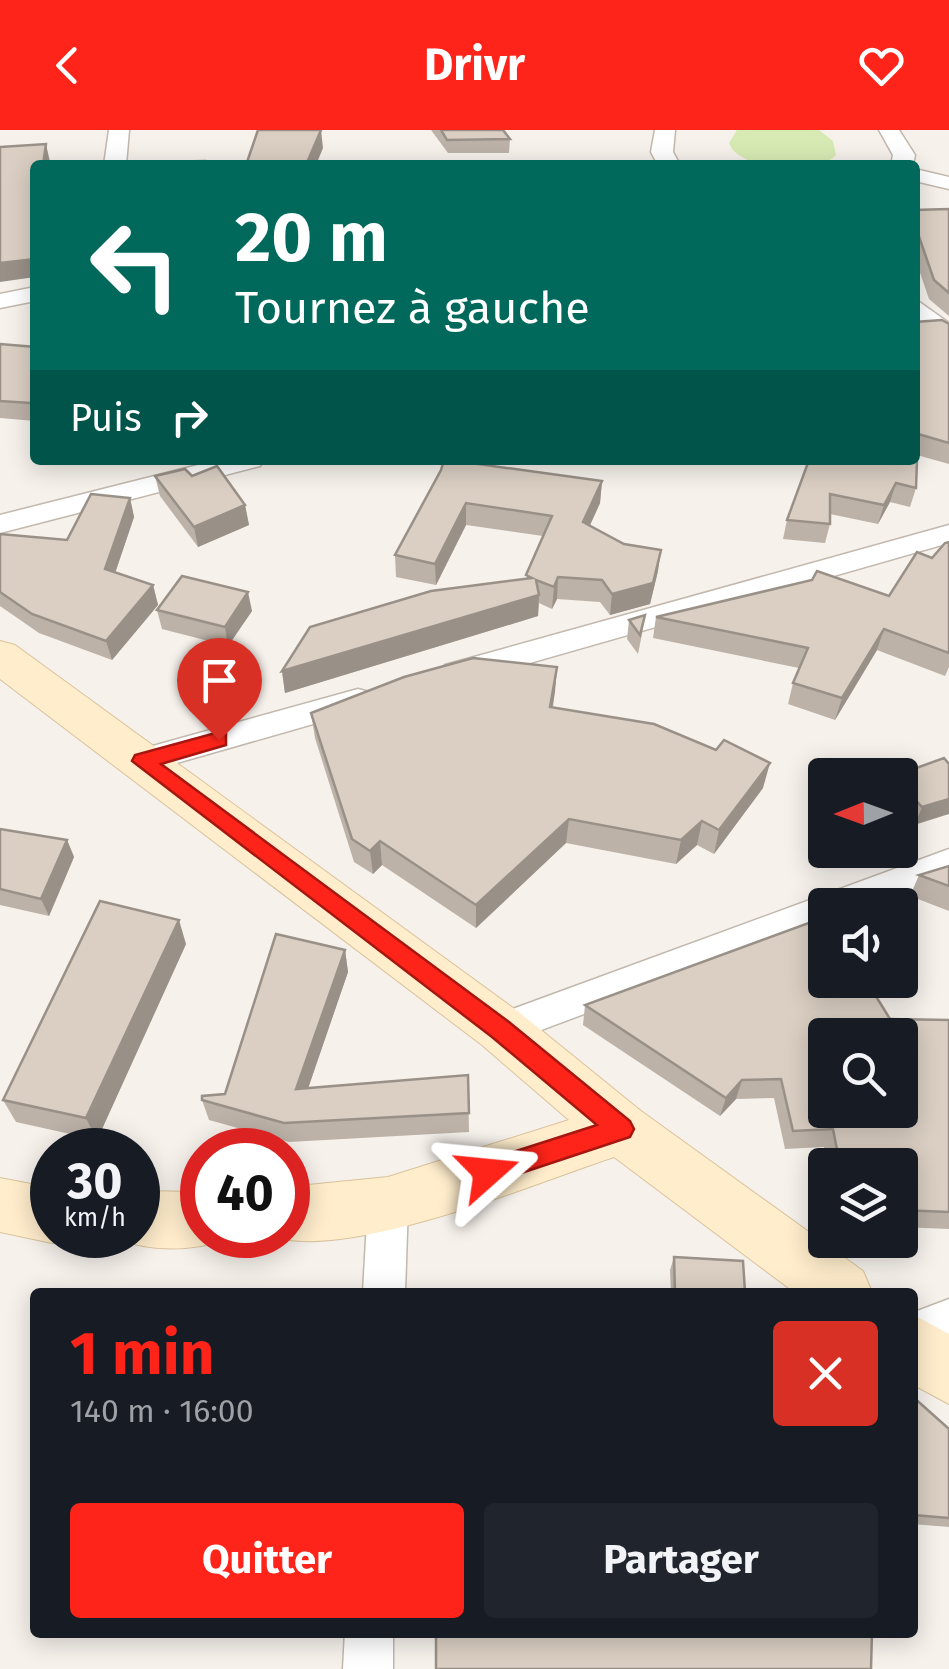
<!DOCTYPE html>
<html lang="fr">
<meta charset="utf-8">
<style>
:root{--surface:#171b24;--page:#20242c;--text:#f1f3f6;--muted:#9ea1a6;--accent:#fe2419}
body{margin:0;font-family:"Fira Sans",sans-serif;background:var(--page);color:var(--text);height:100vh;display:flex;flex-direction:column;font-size:38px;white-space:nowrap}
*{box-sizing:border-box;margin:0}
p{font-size:32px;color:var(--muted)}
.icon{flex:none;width:55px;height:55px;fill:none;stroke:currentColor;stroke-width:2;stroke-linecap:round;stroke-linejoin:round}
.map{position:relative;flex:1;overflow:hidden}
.side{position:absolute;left:30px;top:1158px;width:888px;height:350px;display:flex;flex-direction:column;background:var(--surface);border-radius:10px;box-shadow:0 5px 25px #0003}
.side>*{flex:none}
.top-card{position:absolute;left:30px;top:30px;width:890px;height:305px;border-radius:10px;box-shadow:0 5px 25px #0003;background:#00695c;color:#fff;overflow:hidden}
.needle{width:65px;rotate:269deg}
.tools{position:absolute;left:808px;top:628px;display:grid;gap:20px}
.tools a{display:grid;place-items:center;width:110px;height:110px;border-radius:10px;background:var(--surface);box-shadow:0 5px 25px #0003;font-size:50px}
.speed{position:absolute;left:30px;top:998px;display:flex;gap:20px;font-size:50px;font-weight:700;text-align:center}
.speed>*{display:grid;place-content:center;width:130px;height:130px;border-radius:50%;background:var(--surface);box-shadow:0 5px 25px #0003;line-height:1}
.speed small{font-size:25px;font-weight:400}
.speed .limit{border:15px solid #d22;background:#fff;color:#111}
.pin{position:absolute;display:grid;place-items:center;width:85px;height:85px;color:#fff;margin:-102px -42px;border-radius:50% 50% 50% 0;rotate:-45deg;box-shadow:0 0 10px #0007}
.pin .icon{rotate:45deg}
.me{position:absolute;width:110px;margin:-55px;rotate:72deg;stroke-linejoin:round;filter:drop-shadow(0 0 8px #0008)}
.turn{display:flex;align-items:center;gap:35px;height:210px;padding:0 40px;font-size:45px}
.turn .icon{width:130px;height:130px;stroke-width:2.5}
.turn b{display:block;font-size:70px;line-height:85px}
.then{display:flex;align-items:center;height:95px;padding:0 40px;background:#0003;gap:20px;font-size:38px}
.round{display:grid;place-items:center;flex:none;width:105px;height:105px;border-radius:10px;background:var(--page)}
.head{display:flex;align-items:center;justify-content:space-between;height:170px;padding:0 40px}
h1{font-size:60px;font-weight:700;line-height:75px;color:var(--accent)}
.primary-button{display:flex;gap:20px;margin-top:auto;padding:20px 40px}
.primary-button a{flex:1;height:115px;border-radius:10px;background:var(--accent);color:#fff;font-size:40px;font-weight:700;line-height:115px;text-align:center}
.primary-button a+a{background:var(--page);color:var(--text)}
header{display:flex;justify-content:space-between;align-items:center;height:130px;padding:0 40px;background:var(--accent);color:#fff;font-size:45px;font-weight:700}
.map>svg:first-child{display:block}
.green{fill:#d7eab3}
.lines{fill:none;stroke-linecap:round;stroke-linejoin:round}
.street-casing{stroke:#c2b8ad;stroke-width:3}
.secondary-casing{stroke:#d9c39c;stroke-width:2}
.street{fill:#fff;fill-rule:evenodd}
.secondary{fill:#ffedcc;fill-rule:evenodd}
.wall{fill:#bcb2a8}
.shaded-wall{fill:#999188}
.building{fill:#dbcfc3;stroke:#999188;stroke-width:2.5;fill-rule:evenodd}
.route{fill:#fe2419;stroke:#a51710;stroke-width:2.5}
</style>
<header><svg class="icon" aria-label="back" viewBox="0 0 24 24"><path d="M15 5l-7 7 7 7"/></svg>Drivr<svg class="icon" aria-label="heart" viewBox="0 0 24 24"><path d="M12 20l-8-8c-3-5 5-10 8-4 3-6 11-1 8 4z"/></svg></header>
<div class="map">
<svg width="949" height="1539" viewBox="0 0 949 1539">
<rect width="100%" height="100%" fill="#f6f1eb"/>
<path class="green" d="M737,0H819L833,11L836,25C819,45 739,42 729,13Z"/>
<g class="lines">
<defs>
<g id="street">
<polygon points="109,0 129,0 126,35 104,35"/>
<polygon points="655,0 675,0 673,22 680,35 658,35 651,22"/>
<polygon points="879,0 899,0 915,25 913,35 891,35 893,25"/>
<polygon points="915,39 949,47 949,59 915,51"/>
<polygon points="35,157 35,171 0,178 0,164"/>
<polygon points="915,169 949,193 949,213 915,189"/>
<polygon points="218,330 264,330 260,336 0,403 0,385"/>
<polygon points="949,395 949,413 456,554 445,551 441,543 445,535 456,532"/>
<polygon points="358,559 369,562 374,570 369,578 142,643 131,640 126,631 131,622"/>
<polygon points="949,719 949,747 875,775 825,775 825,794 501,915 488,910 482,899 488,888"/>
<polygon points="388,1055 402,1060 408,1074 405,1162 363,1162 368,1074 374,1060"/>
<polygon points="949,1169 949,1211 912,1226 912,1183"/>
<polygon points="345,1502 393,1502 393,1539 343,1539"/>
</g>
<g id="secondary">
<path d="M0,511L15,515L520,883L641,981L863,1141L872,1162H794L614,1027C535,1053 343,1134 269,1105H288V1057L388,1047L569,990L482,915L0,549Z"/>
<polygon points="0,1048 52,1058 52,1105 71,1105 52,1113 0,1102"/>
<path d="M138,1061L202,1062V1105H225L223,1110C190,1122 150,1121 117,1109L116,1105H138Z"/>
<polygon points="912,1184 949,1204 949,1274 912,1254"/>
</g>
</defs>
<use href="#street" class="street-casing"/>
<use href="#secondary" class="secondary-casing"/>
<use href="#street" class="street"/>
<use href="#secondary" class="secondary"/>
</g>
<g class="wall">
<polygon points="431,0 503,0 510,9 509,23 448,23"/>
<polygon points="949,79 949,186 929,169 915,128 915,80"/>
<polygon points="915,192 949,194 949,334 917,325 916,358 910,377 890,372 878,394 830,384 830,394 825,413 783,409 787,390"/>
<polygon points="0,214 35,217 35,291 0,288"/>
<polygon points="444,330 486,330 484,335 602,351 600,373 590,395 658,441 650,474 610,485 600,472 557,469 552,479 539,473 538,486 285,563 282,541 526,449 543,406 466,395 436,455 396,447 395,425 441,340"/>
<polygon points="155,346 192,346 245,375 249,395 198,417 160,366"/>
<polygon points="130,368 134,387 115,443 153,455 158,475 112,530 39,503 0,476 0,404 67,410"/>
<polygon points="949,412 949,537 945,546 877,520 835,590 788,574 793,553 799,538 653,508 656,487 889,466"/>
<polygon points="157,480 252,481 228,516 162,499"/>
<polygon points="645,485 642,504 638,524 627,509 629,490"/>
<polygon points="557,537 553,578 763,658 714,724 697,715 676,734 566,713 476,798 382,735 373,744 354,732 315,608 311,583"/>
<polygon points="944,628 914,695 900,679 900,645"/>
<polygon points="0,699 67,710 74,727 49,786 0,775"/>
<polygon points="949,736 949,781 910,766 919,745"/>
<polygon points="186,814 97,1010 16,992 3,970"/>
<polygon points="345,820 348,842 308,958 468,945 469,1002 289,1012 209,990 202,970 225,964"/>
<polygon points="585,875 949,890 949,1099 900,1097 900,1035 828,1035 824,1017 785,1019 774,968 736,969 720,986 583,895"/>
<polygon points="674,1127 745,1162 671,1162 670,1140"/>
<polygon points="912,1266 949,1299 949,1397 912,1394"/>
</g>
<g class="shaded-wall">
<polygon points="321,0 323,18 316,35 306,35"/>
<polygon points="46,14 50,32 50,35 43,35"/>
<polygon points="35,129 35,147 0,152 0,133"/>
<polygon points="35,267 35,287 31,273"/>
<polygon points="602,351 600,373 582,413 583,392"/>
<polygon points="896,353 890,372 878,394 884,375"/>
<polygon points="130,368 134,387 110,458 105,439"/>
<polygon points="466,373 466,395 436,455 435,434"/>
<polygon points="245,375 249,395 198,417 194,397"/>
<polygon points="661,420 658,441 650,474 610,485 612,464"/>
<polygon points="558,447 557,469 552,479 554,457"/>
<polygon points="153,455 158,475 112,530 106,511"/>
<polygon points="248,462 252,481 228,516 225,497"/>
<polygon points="539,465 538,486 285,563 282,541"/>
<polygon points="884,499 877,520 835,590 842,568"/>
<polygon points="557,537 555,562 548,602 550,577"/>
<polygon points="770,633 763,658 714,724 719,700"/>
<polygon points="949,669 949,684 914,695 922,677"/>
<polygon points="569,689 566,713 476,798 476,775"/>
<polygon points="702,691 697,715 676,734 681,710"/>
<polygon points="67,710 74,727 49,786 41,769"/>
<polygon points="380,711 382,735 373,744 370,721"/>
<polygon points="179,790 186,814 97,1010 86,988"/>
<polygon points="345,820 348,842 301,979 296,959"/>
<polygon points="742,950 736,969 720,986 726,968"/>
</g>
<g class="building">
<polygon points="258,0 321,0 306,35 246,35"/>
<polygon points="441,0 503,0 510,9 447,10"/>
<polygon points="46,14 43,35 35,35 35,129 0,133 0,17"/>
<polygon points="205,31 204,35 153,35 153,32"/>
<polygon points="949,79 949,163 934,150 915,95 915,80"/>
<polygon points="942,190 949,194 949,313 918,304 916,358 896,353 884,375 830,364 830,394 787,390 809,330 915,330 915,192"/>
<polygon points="0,214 35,217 35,267 31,273 0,271"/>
<polygon points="444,330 479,330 478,334 602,351 583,392 624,414 661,420 653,453 612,464 602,450 558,447 554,457 536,450 539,465 282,541 310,497 431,461 532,448 526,445 552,386 466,373 435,434 395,425 441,340"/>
<polygon points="217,336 245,375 194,397 155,346 185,339 192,346"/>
<polygon points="91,364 130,368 105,439 153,455 106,511 32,484 0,462 0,404 67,410"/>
<polygon points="949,412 949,523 884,499 842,568 793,553 808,518 656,487 812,450 817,441 889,466 917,422 932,428 945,413"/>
<polygon points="182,446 248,462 225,497 157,480"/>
<polygon points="645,485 640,505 629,490"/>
<polygon points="473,528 557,537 550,577 654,594 716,620 724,610 770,633 719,700 702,691 681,710 569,689 476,775 380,711 370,721 352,709 311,583 404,547"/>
<polygon points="944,628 949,634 949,669 922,677 900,653 900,645 897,645"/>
<polygon points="0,699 67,710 41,769 0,759"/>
<polygon points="949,736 949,756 919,745"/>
<polygon points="874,769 872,775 859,775"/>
<polygon points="100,771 179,790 86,988 3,970"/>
<path d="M825,787V850H866L890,889L949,890V1082L900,1080V1035H840L833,999L793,1001L781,949L742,950L726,968L585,875ZM825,905H900V980H825Z"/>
<polygon points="276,804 345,820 296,959 468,945 469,983 284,993 202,970 202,966 225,964"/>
<polygon points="674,1127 743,1131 745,1162 675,1162"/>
<polygon points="912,1266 949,1299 949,1388 914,1385"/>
<polygon points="436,1502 872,1502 871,1539 436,1539"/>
</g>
<polygon class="route" points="219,602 226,604 226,615 161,634 509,892 630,991 634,999 630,1007 488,1054 479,1050 475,1042 479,1033 597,995 492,907 132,631 135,625"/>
</svg>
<div class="tools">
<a><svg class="needle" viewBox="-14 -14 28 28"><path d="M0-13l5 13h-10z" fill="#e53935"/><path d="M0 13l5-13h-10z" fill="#9ea1a6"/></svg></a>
<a><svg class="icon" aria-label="sound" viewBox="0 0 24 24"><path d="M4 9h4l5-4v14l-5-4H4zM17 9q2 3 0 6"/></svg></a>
<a><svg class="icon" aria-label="search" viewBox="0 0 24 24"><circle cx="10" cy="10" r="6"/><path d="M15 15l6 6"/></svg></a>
<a><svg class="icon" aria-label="layers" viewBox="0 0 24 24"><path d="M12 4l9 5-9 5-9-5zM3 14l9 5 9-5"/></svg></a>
</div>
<div class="speed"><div>30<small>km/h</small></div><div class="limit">40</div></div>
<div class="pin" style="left:219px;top:610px;background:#d93025"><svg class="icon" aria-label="arrive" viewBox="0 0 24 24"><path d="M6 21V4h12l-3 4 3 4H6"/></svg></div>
<svg class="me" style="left:488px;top:1042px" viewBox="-20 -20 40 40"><path d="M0-17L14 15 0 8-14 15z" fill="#fe2419" stroke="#fff" stroke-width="4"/></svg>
<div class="top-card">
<div class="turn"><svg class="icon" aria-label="left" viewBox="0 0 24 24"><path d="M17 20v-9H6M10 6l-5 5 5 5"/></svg><div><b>20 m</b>Tournez à gauche</div></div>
<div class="then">Puis<svg class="icon" aria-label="right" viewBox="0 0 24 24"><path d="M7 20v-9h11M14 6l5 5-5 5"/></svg></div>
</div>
<section class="side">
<div class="head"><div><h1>1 min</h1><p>140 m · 16:00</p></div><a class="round" style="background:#d93025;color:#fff"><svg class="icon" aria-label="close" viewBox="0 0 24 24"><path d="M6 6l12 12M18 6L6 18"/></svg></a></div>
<div class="primary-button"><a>Quitter</a><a>Partager</a></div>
</section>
</div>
